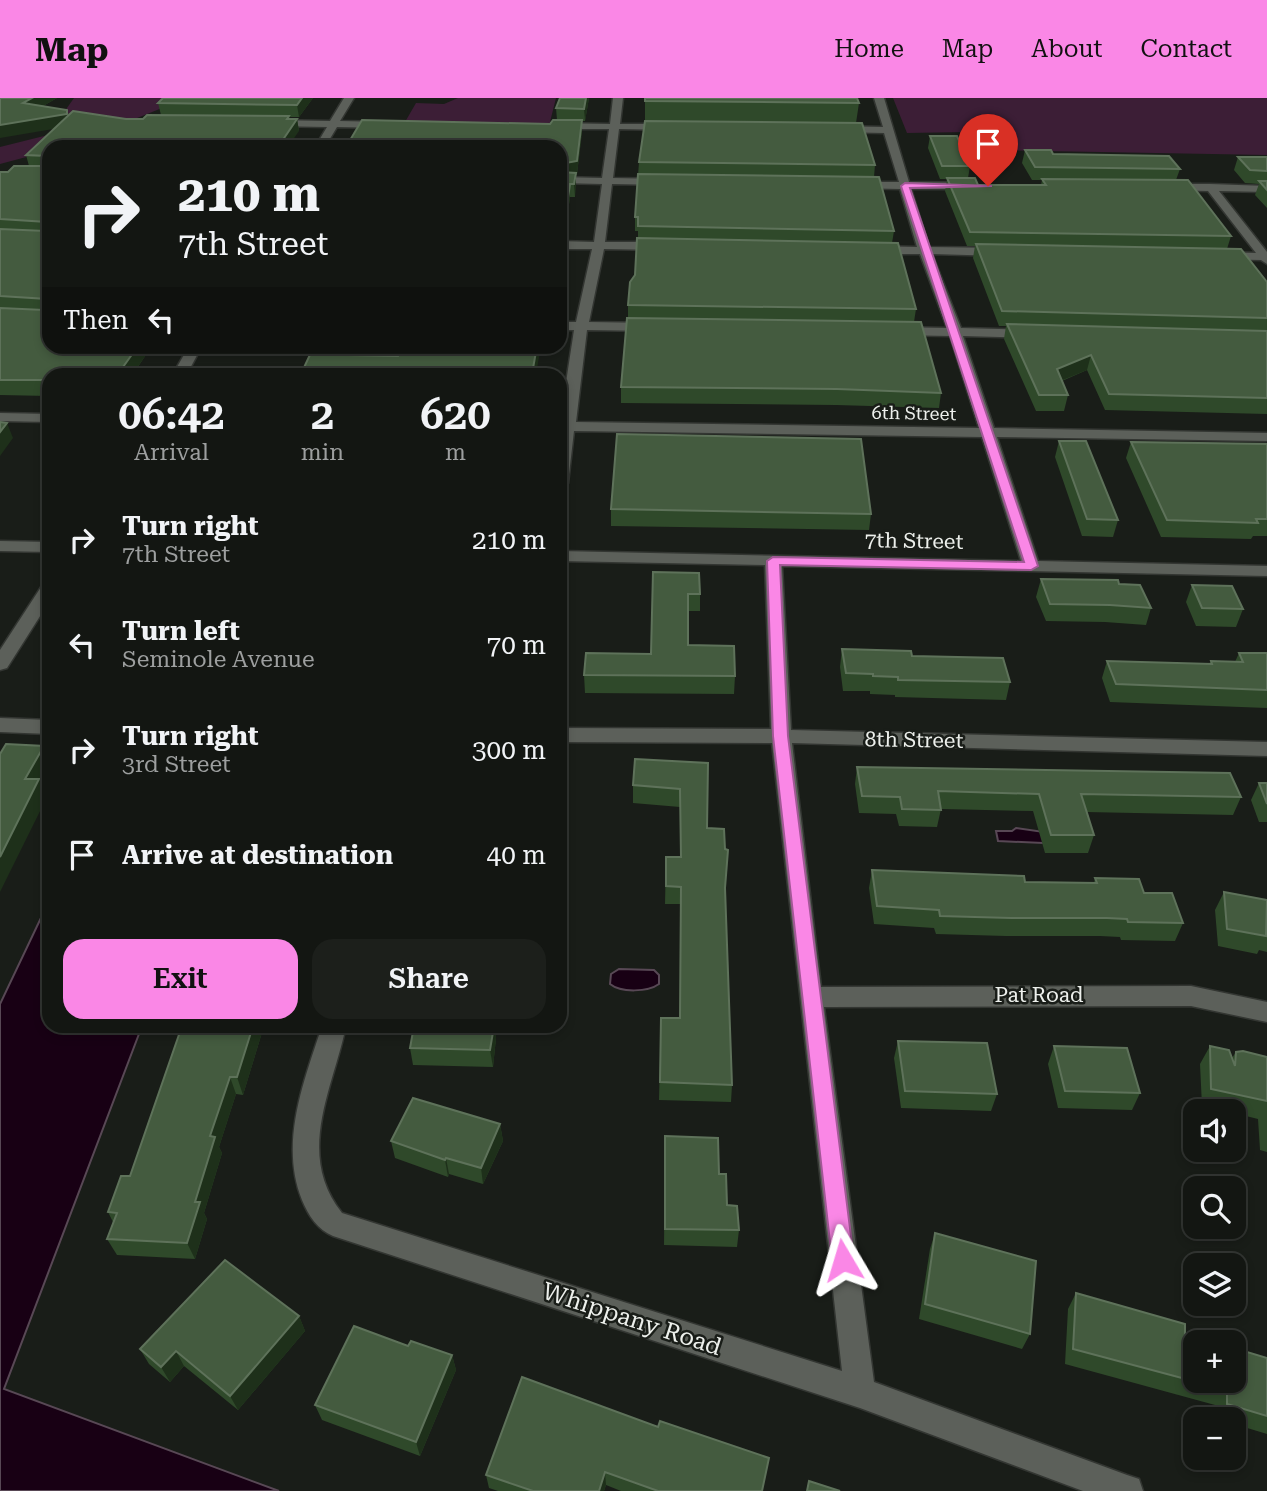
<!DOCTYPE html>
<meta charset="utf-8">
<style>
:root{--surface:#131612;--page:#1c1f1b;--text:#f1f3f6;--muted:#9d9f9f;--line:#323532;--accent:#fa87e6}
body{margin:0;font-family:"Roboto Serif",serif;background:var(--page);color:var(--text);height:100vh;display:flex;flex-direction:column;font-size:26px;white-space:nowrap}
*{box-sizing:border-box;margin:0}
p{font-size:23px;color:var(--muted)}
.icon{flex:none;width:38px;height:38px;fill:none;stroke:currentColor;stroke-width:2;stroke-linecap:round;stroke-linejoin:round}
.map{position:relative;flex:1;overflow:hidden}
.drawer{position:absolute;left:42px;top:270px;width:525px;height:665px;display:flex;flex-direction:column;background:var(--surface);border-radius:21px;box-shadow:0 4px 10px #0003,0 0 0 2px var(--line)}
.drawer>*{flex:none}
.hud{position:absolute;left:42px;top:42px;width:525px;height:214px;border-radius:21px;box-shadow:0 4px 10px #0003,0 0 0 2px var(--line);background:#131612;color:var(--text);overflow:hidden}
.buttons{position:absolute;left:1183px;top:1001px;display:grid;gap:14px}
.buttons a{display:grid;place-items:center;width:63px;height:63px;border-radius:14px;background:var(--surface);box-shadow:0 4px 10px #0003,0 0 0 2px var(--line);font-size:35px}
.pin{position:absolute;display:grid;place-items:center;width:60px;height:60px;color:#fff;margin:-72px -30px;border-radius:50% 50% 50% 0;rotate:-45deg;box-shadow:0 0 7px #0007}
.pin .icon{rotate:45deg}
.me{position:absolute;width:77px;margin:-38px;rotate:353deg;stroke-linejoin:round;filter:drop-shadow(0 0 5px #0008)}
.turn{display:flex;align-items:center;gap:24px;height:147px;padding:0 21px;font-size:32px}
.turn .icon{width:91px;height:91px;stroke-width:2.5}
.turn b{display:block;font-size:49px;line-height:60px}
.then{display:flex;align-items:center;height:66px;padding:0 21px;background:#0003;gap:14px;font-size:26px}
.eta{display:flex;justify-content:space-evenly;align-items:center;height:119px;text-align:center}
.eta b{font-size:42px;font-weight:600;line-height:49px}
.button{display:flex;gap:14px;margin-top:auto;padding:14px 21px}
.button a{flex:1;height:80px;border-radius:21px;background:var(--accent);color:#111;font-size:28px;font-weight:600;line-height:80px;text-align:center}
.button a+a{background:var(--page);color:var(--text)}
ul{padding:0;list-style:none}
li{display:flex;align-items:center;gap:21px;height:105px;padding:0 21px}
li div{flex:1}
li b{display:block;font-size:26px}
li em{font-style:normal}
header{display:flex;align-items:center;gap:42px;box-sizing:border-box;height:98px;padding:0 35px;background:var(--accent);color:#111}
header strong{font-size:33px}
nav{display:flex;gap:38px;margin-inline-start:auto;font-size:24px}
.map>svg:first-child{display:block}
.green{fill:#3c1e36}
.water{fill:#180014;stroke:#584855;stroke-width:2}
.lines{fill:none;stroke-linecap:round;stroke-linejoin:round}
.minor-casing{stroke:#333632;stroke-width:3}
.minor{fill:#5c605a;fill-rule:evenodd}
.wall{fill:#2f492a}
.shaded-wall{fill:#1e301a}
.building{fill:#445b3f;stroke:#5e725a;stroke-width:2}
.route{fill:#fa87e6;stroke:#a25896;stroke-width:2}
.labels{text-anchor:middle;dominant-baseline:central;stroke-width:5;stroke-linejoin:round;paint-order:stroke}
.far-street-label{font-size:18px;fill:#edf0ec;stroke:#191d18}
.street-label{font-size:21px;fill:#edf0ec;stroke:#191d18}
.near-street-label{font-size:24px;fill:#edf0ec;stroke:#191d18}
</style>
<header>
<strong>Map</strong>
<nav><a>Home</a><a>Map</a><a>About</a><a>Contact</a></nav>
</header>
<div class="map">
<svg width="1267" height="1393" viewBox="0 0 1267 1393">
<rect width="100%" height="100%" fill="#191d18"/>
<g class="green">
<polygon points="74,0 174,0 167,8 70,47 49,49 49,53 0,66 0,49 48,37"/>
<polygon points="458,0 556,0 549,28 405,24 416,5 444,6"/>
<polygon points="893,0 1267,0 1267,57 984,52 968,34 907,35"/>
</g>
<g class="water">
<polygon points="1016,730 1044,734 1043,745 998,743 996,733 1012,733"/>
<polygon points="49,803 49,928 142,928 4,1291 279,1393 0,1393 0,906"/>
<path d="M619,871L654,872L659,877V886C648,894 621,895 610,886L611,876Z"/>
</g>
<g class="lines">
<defs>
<g id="minor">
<polygon points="344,0 354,0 340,23 386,24 391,27 386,30 337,29 325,49 315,49 327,29 271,28 266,25 271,22 330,23"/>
<path d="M613,0H623L620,26H673L678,29L673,32L619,31L613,80L666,81L671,84L666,87L612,86L605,144H663L669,148L663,152L604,151L589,224L652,225L659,229L652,233L587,232L576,324L979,330L950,238L895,237L888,233L895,229L947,230L920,156H874L868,152L874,148L917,149L900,91L853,90L848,87L853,84H899L884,35L835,34L830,31L835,28L883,29L874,0H884L909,84L974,85L979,88L974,91H911L929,149L1002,150L1008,154L1002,158L932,156L961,230L1034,232L1041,236L1034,240L963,238L994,330L1267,335V343L997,339L1038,463L1267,468V478L782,468L791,632L1267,644V658L792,645L821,889L1191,888L1267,904V924L1191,908L824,909L874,1284L1127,1377L1139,1381L1143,1393H1083L860,1310L333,1138C318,1132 308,1117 302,1102C279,1045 304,983 322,928H346C333,991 295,1056 342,1115L842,1273L772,645L560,644V630L771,631L765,467L560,463V453L1021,463L982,339L574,333L568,385L560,390V324L574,232H560V224H576L592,151H560V143L594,144L602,86L560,85V79L602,80L609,31H555L550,28L555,25L610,26Z"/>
<polygon points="1210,86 1267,88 1267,94 1219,93 1267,154 1267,166 1261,162 1216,161 1216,155 1220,154 1256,155 1208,93 1168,92 1163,89 1168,86"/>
<polygon points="189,248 202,248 187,276 173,276"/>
<polygon points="0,315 49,316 49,324 0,323"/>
<polygon points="0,443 49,444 49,454 0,453"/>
<polygon points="49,485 49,504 7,570 0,572 0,552 43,486"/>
<polygon points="0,620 49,622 49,636 0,634"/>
</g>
</defs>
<use href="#minor" class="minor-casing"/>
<use href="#minor" class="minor"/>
</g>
<g class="wall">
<polygon points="0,0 57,0 43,8 67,12 69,17 143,21 161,17 158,5 163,0 313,0 299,19 289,19 290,21 297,21 299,33 49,49 49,248 152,248 133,276 49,276 49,298 0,297 0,74 8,74 29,68 26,57 55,30"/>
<polygon points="589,0 585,23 582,23 582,34 577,76 576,77 575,99 570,99 567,121 564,121 560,134 560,49 550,26 557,22 556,10"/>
<polygon points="645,0 859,5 856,25 875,67 874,79 894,133 892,145 916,211 914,224 941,295 939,310 836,307 621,305 621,289 628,220 628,207 635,177 638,140 638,133 635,133 635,119 639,64 645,23"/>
<polygon points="930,38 970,68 968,80 978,87 1041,87 1042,82 1032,82 1022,65 1025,52 1053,56 1180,71 1176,82 1231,138 1227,151 1267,184 1267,316 1105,312 1087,272 1062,283 1068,297 1064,313 1036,313 1004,241 1006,228 999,228 973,160 975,148 967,148 945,93 947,81 940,81 928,50"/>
<polygon points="1238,59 1267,59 1267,110 1255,97 1259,86 1245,85 1234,72"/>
<polygon points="1059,343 1118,422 1113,439 1082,438 1055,359"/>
<polygon points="1131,344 1267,346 1267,438 1253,438 1251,441 1161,439 1126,360"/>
<polygon points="611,411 871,416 869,432 611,428"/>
<polygon points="653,474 700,496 700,513 688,513 688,547 735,578 734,596 585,595 584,577 651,556"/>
<polygon points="1041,481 1119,486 1151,510 1146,527 1105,524 1046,523 1036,499"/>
<polygon points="1192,487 1243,511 1236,529 1196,528 1186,504"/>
<polygon points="842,551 912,558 1010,584 1006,602 895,599 895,597 870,596 870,593 843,593 840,569"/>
<polygon points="1239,555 1267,555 1267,610 1110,604 1102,580 1107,563 1209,566 1211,563 1235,564"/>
<polygon points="708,665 707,730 725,790 732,987 731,1004 659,1002 661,920 680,920 680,806 665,806 666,759 680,759 680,709 633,705 633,687"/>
<polygon points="857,669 1241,699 1233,717 1086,714 1094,737 1088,755 1045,755 1033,713 941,711 937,729 899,728 896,716 859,715 855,686"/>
<polygon points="1259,685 1267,685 1267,724 1259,724 1251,702"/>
<polygon points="872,772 1025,784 1094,785 1095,780 1144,795 1183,825 1175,843 1121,842 1120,839 1100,838 1006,838 936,836 934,830 874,826 869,790"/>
<polygon points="1224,794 1267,802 1267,854 1259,852 1257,856 1218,848 1215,812"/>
<polygon points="182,928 264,928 243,997 236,996 219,1049 222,1055 204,1115 207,1121 195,1161 117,1157 107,1141 113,1124 108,1114 130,1078"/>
<polygon points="414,928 495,928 496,940 493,969 413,967 410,950"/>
<polygon points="898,943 997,996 991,1013 901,1010 894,960"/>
<polygon points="1054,948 1140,995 1132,1012 1058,1010 1048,966"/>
<polygon points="1210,948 1232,960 1236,954 1267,959 1267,1054 1260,1052 1258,1021 1234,1015 1234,1013 1225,1013 1202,1008 1200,966"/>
<polygon points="500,1026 503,1043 483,1086 449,1076 448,1079 395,1060 391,1043"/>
<polygon points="665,1055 719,1076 727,1107 739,1132 737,1149 664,1147"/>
<polygon points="935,1135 1030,1236 1022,1251 919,1221 930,1151"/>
<polygon points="1076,1195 1185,1237 1267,1260 1267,1336 1234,1326 1234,1321 1216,1321 1215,1307 1065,1266 1068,1211"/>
<polygon points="299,1218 305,1233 238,1312 184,1268 170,1284 149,1266 140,1251"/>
<polygon points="408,1248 452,1257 456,1272 420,1358 322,1322 315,1307"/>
<polygon points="522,1279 762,1393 621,1393 606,1387 604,1393 498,1393 489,1390 486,1377"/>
</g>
<g class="shaded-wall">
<polygon points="32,0 57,0 27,17 23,5"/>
<polygon points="302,0 313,0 299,19 297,7"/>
<polygon points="586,0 589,0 585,23 584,11"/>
<polygon points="67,12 71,28 0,40 0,27"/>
<polygon points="289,18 291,29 297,21 299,33 288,49 278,49 287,21"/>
<polygon points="582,22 582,34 577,76 576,77 575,99 574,86 560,79 560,66"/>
<polygon points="570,86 570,99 567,121 567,107"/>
<polygon points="563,107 564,121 560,134 560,119"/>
<polygon points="138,248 152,248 133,276 118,276"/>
<polygon points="353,248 361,248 351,273 349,257"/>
<polygon points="537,248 541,248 536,276 532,276"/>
<polygon points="1091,257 1087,272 1053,286 1057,271"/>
<polygon points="7,325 13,340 0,358 0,334"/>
<polygon points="44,648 49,660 49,669 41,684 47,699 0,794 0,759 25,681"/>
<polygon points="253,928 264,928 243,997 237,979"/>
<polygon points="494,928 495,928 496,940 493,969 490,952"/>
<polygon points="230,979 236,996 219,1049 222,1055 204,1115 207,1121 195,1161 187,1145 195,1104 210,1038"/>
<polygon points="500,1026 503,1043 483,1086 481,1070"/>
<polygon points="446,1060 449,1076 448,1079 445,1062"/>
<polygon points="299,1218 305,1233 238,1312 230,1298"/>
<polygon points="176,1253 184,1268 170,1284 161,1269"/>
<polygon points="452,1257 456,1272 420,1358 416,1344"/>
<polygon points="605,1374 606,1387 604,1393 599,1393"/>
</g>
<g class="building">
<polygon points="0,0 32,0 23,5 67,12 67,16 0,27"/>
<polygon points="163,0 302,0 297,7 158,5"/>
<polygon points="560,0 586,0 584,11 556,10"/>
<polygon points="645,0 857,0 859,5 645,3"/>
<polygon points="73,13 126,21 143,21 147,17 289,18 287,21 297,21 278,49 49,49 49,248 138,248 118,276 49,276 49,282 0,282 0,210 44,212 47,201 0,198 0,131 45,133 47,124 0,121 0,74 8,74 14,68 47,68 47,58 26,57"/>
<polygon points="362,22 550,26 553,22 582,22 577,63 560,66 560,49 346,49"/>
<polygon points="645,23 862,25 875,67 639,64"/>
<polygon points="930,38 957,38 970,68 942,68"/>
<polygon points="1025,52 1051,52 1053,56 1169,58 1180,71 1035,69"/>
<polygon points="1238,59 1267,59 1267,73 1250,72"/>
<polygon points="560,74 576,75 574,86 570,86 567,107 563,107 560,119"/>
<polygon points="638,76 879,79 894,133 638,128 638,119 635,119"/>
<polygon points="947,80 975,80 978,87 1046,87 1042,81 1188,82 1231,138 970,134"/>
<polygon points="1259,83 1267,83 1267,92"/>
<polygon points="637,140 898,145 916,211 628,207 630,184 635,177"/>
<polygon points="976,146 1241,151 1267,184 1267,220 1002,213"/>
<polygon points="627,220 921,224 941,295 837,291 621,289"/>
<polygon points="1007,226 1267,233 1267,300 1109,296 1091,257 1057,271 1068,297 1039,297"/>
<polygon points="314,248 353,248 349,257 398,258 401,248 537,248 532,276 301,276"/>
<polygon points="0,324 7,325 0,334"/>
<polygon points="617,336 861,341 871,416 611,411"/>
<polygon points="1059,343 1086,343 1118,422 1087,421"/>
<polygon points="1131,344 1267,346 1267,421 1256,421 1258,425 1167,422"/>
<polygon points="653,474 699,475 700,496 688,496 688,547 734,548 735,578 584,577 586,555 651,556"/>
<polygon points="1041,481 1118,482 1119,486 1140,487 1151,510 1110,507 1050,506"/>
<polygon points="1192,487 1232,488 1243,511 1202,510"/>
<polygon points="842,551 911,553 912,558 1003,560 1010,584 898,582 898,579 873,578 873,576 846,575"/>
<polygon points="1239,555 1267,555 1267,592 1116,586 1107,563 1212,566 1211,563 1243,564"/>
<polygon points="6,646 44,648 25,681 39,681 0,759 0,656"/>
<polygon points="635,661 708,665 707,730 724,731 725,751 728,752 725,790 732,987 660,984 661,920 680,920 681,789 666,788 666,759 681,759 680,691 633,687"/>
<polygon points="857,669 1230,675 1241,699 1081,696 1094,737 1051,737 1039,696 938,693 941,712 902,711 900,699 862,698"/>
<polygon points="1259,685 1267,685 1267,706"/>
<polygon points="872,772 1024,778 1025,784 1097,785 1095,780 1139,781 1144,795 1172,795 1183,825 1128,824 1127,821 1107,820 1011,820 940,818 939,812 877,808"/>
<polygon points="1224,794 1267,802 1266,838 1227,831"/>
<polygon points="182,928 253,928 237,979 230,979 210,1038 215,1039 195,1104 200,1104 187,1145 107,1141 117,1115 108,1114 121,1078 130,1078"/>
<polygon points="414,928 494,928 490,952 410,950"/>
<polygon points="898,943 987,945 997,996 905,993"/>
<polygon points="1054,948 1127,950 1140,995 1065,993"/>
<polygon points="1210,948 1229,952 1235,968 1236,954 1243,953 1267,959 1267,1003 1211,991"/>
<polygon points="413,1000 500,1026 481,1070 446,1060 445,1062 391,1043"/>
<polygon points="665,1038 718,1040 719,1076 726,1076 727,1107 737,1108 739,1132 665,1131"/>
<polygon points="935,1135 1036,1163 1030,1236 925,1206"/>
<polygon points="225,1162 299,1218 230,1298 176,1253 161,1269 140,1251"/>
<polygon points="1076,1195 1185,1226 1185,1237 1212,1244 1195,1244 1195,1283 1234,1283 1234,1250 1267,1260 1267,1318 1227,1306 1227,1292 1073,1251"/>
<polygon points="354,1228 408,1248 411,1243 452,1257 416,1344 315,1307"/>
<polygon points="522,1279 658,1329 660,1323 769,1360 762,1393 658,1393 605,1374 599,1393 533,1393 486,1377"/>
<polygon points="809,1383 840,1393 807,1393"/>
</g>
<polygon class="route" points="905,85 992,88 910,90 1038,468 1031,472 780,467 788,638 854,1162 851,1169 843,1172 835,1169 832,1162 773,638 767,463 773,459 1024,464 901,88"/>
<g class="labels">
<g class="far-street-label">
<text transform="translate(914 315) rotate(1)">6th Street</text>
</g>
<g class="street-label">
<text transform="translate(914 443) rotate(1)">7th Street</text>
<text transform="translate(914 642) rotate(1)">8th Street</text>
<text x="1039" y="897">Pat Road</text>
</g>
<g class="near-street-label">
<text transform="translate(632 1221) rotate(18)">Whippany Road</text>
</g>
</g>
</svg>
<div class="buttons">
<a><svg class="icon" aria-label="sound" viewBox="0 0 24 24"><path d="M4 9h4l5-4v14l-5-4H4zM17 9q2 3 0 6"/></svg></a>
<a><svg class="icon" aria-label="search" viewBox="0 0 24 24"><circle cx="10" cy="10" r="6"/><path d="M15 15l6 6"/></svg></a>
<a><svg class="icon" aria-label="layers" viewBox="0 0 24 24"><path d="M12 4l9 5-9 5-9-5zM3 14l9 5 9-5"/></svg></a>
<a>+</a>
<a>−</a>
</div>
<div class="pin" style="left:988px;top:88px;background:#d93025"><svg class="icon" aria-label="arrive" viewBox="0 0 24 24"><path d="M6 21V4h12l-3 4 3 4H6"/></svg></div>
<svg class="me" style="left:843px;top:1162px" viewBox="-20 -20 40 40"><path d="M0-17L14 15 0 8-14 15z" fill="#fa87e6" stroke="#fff" stroke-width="4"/></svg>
<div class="hud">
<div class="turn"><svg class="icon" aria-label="right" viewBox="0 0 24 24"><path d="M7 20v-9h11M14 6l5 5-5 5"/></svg><div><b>210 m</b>7th Street</div></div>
<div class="then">Then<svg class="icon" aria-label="left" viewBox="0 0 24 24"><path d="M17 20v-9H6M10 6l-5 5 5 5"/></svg></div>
</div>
<section class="drawer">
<div class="eta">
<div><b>06:42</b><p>Arrival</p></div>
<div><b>2</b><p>min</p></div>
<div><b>620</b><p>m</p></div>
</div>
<ul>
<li><svg class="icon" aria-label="right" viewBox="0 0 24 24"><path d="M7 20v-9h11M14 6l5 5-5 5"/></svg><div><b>Turn right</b><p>7th Street</p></div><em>210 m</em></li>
<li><svg class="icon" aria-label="left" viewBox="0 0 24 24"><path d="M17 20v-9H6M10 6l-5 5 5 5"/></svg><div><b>Turn left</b><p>Seminole Avenue</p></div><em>70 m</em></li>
<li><svg class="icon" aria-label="right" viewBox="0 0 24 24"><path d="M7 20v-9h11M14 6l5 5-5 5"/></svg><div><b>Turn right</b><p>3rd Street</p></div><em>300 m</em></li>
<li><svg class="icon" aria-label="arrive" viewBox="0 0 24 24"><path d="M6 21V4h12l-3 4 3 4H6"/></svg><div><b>Arrive at destination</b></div><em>40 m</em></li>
</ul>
<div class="button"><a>Exit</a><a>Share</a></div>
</section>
</div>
